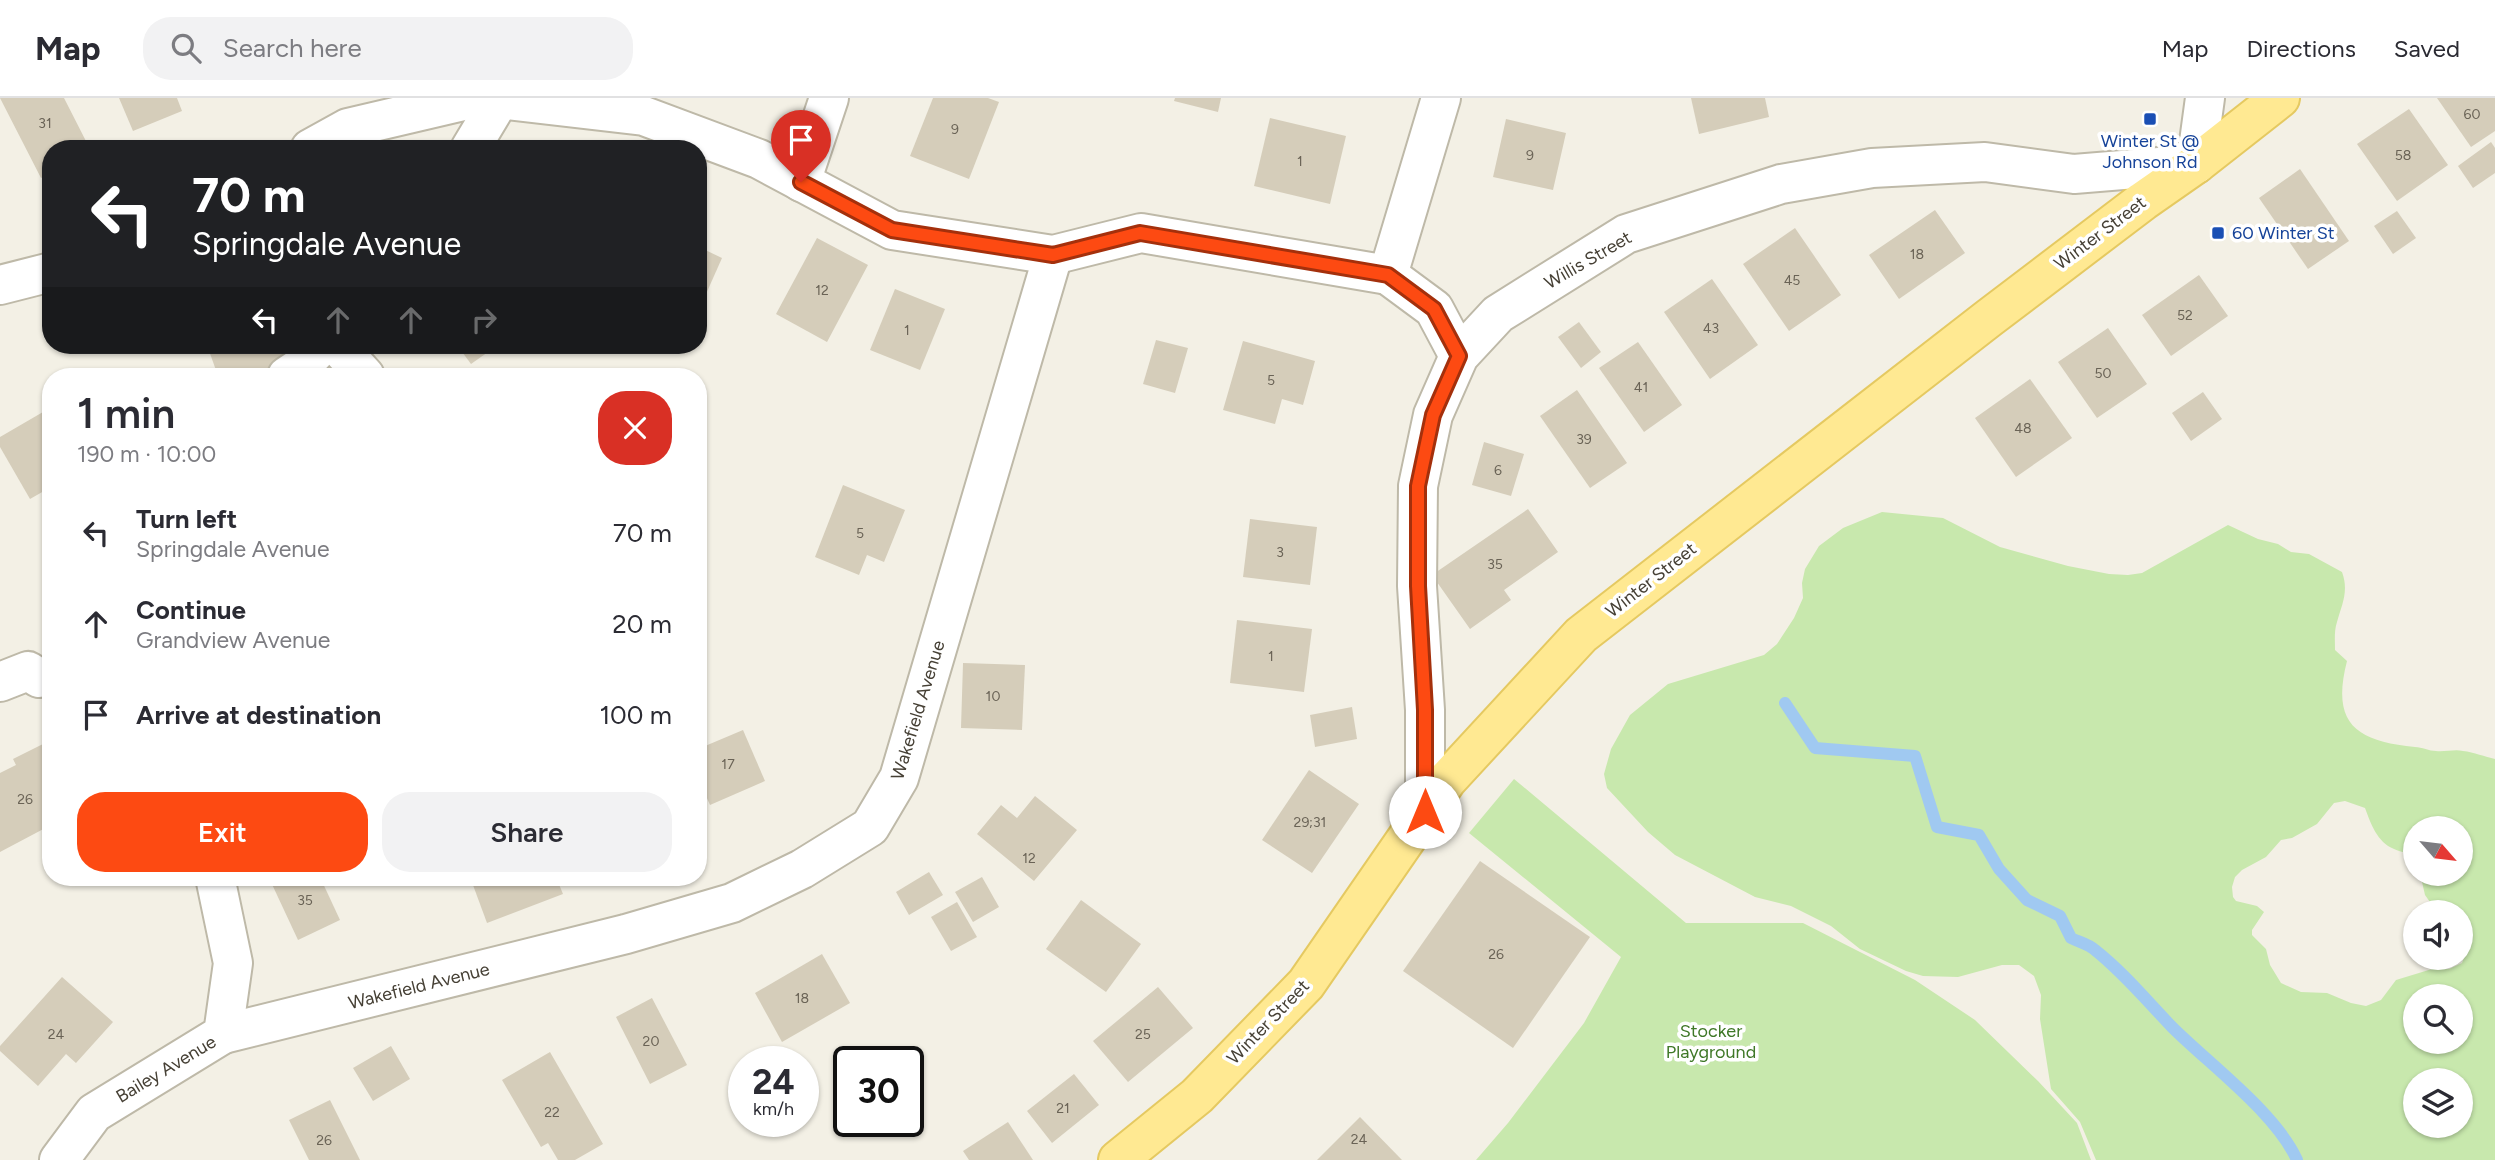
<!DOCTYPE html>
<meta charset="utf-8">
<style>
:root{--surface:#fff;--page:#f2f2f3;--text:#2b2b33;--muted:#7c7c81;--line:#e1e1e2;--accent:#fd4a12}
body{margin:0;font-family:Figtree,sans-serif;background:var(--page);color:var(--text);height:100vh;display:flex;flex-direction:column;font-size:26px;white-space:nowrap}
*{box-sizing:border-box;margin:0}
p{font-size:23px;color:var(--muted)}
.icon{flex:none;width:38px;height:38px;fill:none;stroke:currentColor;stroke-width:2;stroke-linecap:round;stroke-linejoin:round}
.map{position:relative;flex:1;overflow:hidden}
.drawer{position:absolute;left:42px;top:270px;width:665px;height:518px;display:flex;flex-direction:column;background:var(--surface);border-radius:28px;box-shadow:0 2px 5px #0004}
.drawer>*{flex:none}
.banner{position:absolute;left:42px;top:42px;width:665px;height:214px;border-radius:28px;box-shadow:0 2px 5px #0004;background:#202124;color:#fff;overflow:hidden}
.needle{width:46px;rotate:118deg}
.tools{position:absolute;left:2403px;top:718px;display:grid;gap:14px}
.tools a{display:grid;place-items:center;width:70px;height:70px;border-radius:50%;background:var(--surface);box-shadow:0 2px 5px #0004;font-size:35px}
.speed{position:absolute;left:728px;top:948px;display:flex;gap:14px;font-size:35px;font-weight:700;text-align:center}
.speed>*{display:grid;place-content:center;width:91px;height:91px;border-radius:50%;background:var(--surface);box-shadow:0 2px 5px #0004;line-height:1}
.speed small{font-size:18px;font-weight:400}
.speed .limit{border:4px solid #111;border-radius:10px;background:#fff;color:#111}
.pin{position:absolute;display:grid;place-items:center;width:60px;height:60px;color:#fff;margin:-72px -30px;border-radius:50% 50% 50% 0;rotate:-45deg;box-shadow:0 0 7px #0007}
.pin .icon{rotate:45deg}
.me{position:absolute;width:77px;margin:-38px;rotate:0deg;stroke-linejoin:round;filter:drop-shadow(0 0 5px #0008)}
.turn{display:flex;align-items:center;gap:24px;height:147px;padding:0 35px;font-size:32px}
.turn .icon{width:91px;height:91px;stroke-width:2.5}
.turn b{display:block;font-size:49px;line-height:60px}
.lanes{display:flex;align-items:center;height:66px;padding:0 35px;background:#0003;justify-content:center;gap:35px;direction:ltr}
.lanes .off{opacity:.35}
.round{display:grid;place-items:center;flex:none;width:74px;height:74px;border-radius:28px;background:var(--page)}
.headline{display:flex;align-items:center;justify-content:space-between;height:119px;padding:0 35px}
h1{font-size:42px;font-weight:600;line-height:52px}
.action{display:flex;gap:14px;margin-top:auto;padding:14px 35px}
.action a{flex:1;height:80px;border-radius:28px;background:var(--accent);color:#fff;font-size:28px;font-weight:600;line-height:80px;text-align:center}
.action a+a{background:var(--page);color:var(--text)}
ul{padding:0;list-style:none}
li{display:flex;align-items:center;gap:21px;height:91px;padding:0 35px}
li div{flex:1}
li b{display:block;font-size:26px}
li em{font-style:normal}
header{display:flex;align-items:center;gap:42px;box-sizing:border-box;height:98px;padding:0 35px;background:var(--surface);border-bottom:2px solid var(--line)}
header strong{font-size:33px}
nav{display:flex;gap:38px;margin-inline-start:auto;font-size:24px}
.search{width:490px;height:63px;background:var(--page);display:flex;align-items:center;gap:18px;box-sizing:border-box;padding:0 24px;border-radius:28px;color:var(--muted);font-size:26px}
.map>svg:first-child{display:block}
.green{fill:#c8e8ad;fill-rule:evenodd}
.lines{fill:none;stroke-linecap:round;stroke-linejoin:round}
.stream{stroke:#a0c9f1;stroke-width:12}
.building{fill:#d5cdba}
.minor-casing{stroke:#beb9a8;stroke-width:42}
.major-casing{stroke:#e5c961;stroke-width:42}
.minor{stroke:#fff;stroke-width:38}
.major{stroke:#ffe992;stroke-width:38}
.route-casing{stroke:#a4300c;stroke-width:18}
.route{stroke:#fd4a12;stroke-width:12}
.transit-dot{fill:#1a4fb4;stroke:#fff;stroke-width:2.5}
.labels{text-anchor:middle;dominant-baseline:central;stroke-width:7;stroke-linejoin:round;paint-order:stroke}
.number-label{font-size:14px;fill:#6a6356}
.transit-label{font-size:18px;fill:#164399;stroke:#fff}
.street-label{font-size:18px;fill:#464035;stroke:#fff}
.park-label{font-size:18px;fill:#3f7827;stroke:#fff}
</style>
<header>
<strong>Map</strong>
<div class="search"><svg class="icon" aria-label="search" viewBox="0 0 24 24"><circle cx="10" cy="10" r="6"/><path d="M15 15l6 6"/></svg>Search here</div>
<nav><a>Map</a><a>Directions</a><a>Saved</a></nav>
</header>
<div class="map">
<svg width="2495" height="1062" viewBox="0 0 2495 1062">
<rect width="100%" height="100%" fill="#f3f0e5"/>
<g class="green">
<path d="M1882,414L1943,420L2000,449L2068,468L2109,476L2128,477L2142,475L2228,427L2258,441L2278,446L2291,454L2309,456L2342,474C2349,493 2342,506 2337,524C2334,533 2335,543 2335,552L2347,563C2331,625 2355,643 2415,649C2422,649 2429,653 2436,653C2445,654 2455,651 2463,653C2474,654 2485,659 2495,661V1062H2096L2080,1024L2051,991L2040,921L2041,897L2034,878L2019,867H2002L1958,879L1923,878L1906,873L1860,851L1831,828L1791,808L1755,799L1675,757L1648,734L1607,690L1604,676L1611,651L1630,617L1668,586L1764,557L1777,546L1794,520L1803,500L1802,485L1805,471L1819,448L1843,430ZM2345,703L2365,710C2371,726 2377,744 2394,751C2402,755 2409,754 2415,760V730H2460V775H2420L2425,797L2437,814H2460L2461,837L2466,854L2462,865L2449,871H2432L2396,882L2381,902L2366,908L2351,905L2327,895L2301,894L2281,885L2270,867L2266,851L2252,837V832L2264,814L2257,808L2236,803L2233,799L2232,789L2235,779L2242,772L2266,759L2281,742L2292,740L2317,726L2334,705ZM2415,898H2460V943H2415ZM2415,982H2460V1027H2415Z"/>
<polygon points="1514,681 1686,825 1803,825 1915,882 1975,922 2038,983 2077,1025 2091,1062 1476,1062 1508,1025 1584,925 1621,859 1469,735"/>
</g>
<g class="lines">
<path class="stream" d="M1785,605L1815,650L1915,658L1937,729L1979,737L1999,771L2027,802L2060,818L2071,840C2079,844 2089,846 2095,852C2123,874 2147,903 2172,929C2209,966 2276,1015 2297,1062"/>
</g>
<g class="building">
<polygon points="0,0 64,0 90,51 51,51 51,75 41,80"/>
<polygon points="119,0 177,0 182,13 133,33"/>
<polygon points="933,0 988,0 999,4 969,81 910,58"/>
<polygon points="1175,0 1221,0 1218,14 1174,3"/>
<polygon points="1691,0 1765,0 1769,19 1699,36"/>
<polygon points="2437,0 2495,0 2495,33 2471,49"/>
<polygon points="2409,11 2448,67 2397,103 2357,46"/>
<polygon points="1270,20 1346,38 1330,106 1254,88"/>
<polygon points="1506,21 1566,35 1553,92 1493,79"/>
<polygon points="2491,44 2495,50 2495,75 2473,90 2458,68"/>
<polygon points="2300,71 2349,143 2308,171 2259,100"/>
<polygon points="1935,112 1965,155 1899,201 1869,157"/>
<polygon points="2397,113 2416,140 2393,156 2374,128"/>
<polygon points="1795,130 1841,197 1789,233 1743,166"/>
<polygon points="817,140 868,167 827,244 776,216"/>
<polygon points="699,149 722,160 706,196 698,193"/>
<polygon points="2199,177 2228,218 2171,258 2142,217"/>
<polygon points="1712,181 1758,247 1710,281 1664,214"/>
<polygon points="895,191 945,211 920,272 870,252"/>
<polygon points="1579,224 1601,254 1581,270 1558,239"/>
<polygon points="2108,230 2147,286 2097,320 2058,264"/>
<polygon points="1156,242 1188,250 1175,295 1143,286"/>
<polygon points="1243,243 1315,263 1303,307 1282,301 1275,326 1223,312"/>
<polygon points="1638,244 1682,307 1644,334 1599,270"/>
<polygon points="207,247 283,247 290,267 257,278 218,278"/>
<polygon points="457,247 498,247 471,266"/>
<polygon points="2030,281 2072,340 2016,379 1975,320"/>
<polygon points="1577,292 1627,365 1590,390 1540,318"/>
<polygon points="2203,294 2222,321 2191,343 2172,315"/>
<polygon points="43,314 51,326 51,389 30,401 0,349 0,339"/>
<polygon points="1484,344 1524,356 1511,398 1472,387"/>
<polygon points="843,387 905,412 884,464 867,457 859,477 815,459"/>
<polygon points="1528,411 1558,454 1504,492 1511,502 1470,531 1432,477"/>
<polygon points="1250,421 1317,429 1310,487 1243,479"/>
<polygon points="1237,522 1312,531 1304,594 1230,585"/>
<polygon points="963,565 1025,567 1022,632 961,630"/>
<polygon points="1352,609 1357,641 1315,649 1310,617"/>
<polygon points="743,632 765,683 710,707 698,680 698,651"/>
<polygon points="49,643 51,727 0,754 0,675 16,667 13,661"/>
<polygon points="1309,672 1359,706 1312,775 1262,742"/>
<polygon points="1035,698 1077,732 1034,783 977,736 1001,707 1017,720"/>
<polygon points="1480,763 1590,839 1513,950 1403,873"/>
<polygon points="929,774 943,797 909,817 896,794"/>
<polygon points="276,779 320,779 340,822 298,842 270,782"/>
<polygon points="470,779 556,779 563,796 487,825"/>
<polygon points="982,779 999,809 973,824 955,794"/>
<polygon points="1081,802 1141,846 1106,894 1046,851"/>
<polygon points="957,804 977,839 951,853 931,819"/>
<polygon points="822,856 850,905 782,944 755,895"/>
<polygon points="62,879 113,924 76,965 66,956 38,988 0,953 0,948"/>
<polygon points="1158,889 1193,930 1128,984 1093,943"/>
<polygon points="652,900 687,967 650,986 616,919"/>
<polygon points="391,948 410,981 373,1003 353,970"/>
<polygon points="550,954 603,1046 575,1062 558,1062 548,1045 541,1049 502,982"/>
<polygon points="1074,976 1099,1007 1052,1045 1027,1013"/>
<polygon points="330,1002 360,1062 309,1062 289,1022"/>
<polygon points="1360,1019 1402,1062 1317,1062"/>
<polygon points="1008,1024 1033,1062 969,1062 963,1053"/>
</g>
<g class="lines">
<defs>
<g id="minor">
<polyline points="489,0 644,18 759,61 892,132 1053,157 1141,135 1388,177"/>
<polyline points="1441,0 1388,177 1434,211 1459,258"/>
<polyline points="310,51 348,30 476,0"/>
<polyline points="470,51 500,1"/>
<polyline points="801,84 829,0"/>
<polyline points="0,187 51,174"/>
<polyline points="337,247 365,278"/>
<polyline points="287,278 302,268 322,247"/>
<polyline points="0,584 28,573 39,580"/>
<polyline points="1425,714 1425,612 1417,488 1418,388 1433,317 1459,258 1498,216 1626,136 1781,86 1872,70 1985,64 2074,76 2196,66 2205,0"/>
<polyline points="223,936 626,836 732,805 802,771 870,729 899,680 1053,157"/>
<polyline points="59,1062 94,1015 223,936 233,865 215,779"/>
</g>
<polyline id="major" points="1118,1062 1197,998 1306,886 1447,682 1581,537 1989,220 2143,103 2196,66 2280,0"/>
</defs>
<use href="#minor" class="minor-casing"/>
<use href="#major" class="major-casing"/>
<use href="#minor" class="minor"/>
<use href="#major" class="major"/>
</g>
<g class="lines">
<defs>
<polyline id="route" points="801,84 892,132 1053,157 1140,135 1388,177 1434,211 1459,258 1433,317 1418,388 1418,488 1425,612 1425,714"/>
</defs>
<use href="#route" class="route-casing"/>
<use href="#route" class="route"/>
</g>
<g class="transit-dot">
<rect x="2143" y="14" width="14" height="14" rx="3.5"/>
<rect x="2211" y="128" width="14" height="14" rx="3.5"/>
</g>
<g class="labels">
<g class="number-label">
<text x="2472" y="16">60</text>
<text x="45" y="25">31</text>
<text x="955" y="31">9</text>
<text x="1530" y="57">9</text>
<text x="2403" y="57">58</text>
<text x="1300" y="63">1</text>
<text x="1917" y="156">18</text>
<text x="1792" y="182">45</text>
<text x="822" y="192">12</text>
<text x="2185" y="217">52</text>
<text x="1711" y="230">43</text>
<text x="907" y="232">1</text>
<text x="2103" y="275">50</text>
<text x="1271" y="282">5</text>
<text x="1641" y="289">41</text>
<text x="2023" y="330">48</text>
<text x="1584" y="341">39</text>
<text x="1498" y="372">6</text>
<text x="860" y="435">5</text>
<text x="1280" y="454">3</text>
<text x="1495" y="466">35</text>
<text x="1271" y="558">1</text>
<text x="993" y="598">10</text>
<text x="728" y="666">17</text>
<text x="25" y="701">26</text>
<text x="1310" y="724">29;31</text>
<text x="1029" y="760">12</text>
<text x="305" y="802">35</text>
<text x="1496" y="856">26</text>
<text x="802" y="900">18</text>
<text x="56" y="936">24</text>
<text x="1143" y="936">25</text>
<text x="651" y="943">20</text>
<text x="1063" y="1010">21</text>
<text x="552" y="1014">22</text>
<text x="1359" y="1041">24</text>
<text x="324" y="1042">26</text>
</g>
<g class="transit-label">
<text x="2150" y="43">Winter St @<tspan x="2150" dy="21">Johnson Rd</tspan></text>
<text x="2232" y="135" text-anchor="start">60 Winter St</text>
</g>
<g class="street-label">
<text transform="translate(2100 135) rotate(-37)">Winter Street</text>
<text transform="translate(1588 162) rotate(-30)">Willis Street</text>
<text transform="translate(1651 482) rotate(-38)">Winter Street</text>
<text transform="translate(918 612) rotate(-73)">Wakefield Avenue</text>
<text transform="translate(419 888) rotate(-14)">Wakefield Avenue</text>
<text transform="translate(1268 924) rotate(-46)">Winter Street</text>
<text transform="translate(166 971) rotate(-31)">Bailey Avenue</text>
</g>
<g class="park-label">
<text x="1711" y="933">Stocker<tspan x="1711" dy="21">Playground</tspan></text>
</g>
</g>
</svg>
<div class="tools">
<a><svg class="needle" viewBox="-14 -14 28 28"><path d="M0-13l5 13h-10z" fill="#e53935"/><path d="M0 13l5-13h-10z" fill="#7c7c81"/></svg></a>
<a><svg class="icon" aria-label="sound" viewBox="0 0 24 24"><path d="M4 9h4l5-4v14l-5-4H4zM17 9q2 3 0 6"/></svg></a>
<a><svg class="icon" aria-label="search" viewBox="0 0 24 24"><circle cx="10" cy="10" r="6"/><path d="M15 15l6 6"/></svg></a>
<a><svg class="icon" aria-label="layers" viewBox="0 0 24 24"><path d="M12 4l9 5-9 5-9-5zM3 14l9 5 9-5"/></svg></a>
</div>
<div class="speed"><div>24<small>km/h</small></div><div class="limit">30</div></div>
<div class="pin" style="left:801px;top:84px;background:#d93025"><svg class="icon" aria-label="arrive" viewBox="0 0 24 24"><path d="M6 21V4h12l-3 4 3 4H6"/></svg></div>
<svg class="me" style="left:1425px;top:714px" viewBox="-20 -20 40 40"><circle r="19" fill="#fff"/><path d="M0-13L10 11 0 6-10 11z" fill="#fd4a12"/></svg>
<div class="banner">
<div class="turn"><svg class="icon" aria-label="left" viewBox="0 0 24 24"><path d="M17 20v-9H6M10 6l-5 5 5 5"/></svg><div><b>70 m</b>Springdale Avenue</div></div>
<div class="lanes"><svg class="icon" aria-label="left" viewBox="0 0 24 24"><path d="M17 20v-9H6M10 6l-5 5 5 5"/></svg><svg class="icon off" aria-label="ahead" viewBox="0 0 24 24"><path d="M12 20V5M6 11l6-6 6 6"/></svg><svg class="icon off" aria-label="ahead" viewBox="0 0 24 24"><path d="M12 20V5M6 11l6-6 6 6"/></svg><svg class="icon off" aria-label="right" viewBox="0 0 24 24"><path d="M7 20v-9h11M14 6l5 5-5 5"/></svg></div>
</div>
<section class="drawer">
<div class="headline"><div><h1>1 min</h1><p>190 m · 10:00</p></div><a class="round" style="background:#d93025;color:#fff"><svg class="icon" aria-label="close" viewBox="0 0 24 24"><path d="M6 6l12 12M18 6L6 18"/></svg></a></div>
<ul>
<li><svg class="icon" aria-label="left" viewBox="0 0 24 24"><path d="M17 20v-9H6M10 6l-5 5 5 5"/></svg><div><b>Turn left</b><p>Springdale Avenue</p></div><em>70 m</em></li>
<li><svg class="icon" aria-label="ahead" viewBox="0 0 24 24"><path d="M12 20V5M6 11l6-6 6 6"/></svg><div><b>Continue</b><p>Grandview Avenue</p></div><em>20 m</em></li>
<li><svg class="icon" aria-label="arrive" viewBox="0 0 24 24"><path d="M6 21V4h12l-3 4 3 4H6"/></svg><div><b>Arrive at destination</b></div><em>100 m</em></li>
</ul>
<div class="action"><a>Exit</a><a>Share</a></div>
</section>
</div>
